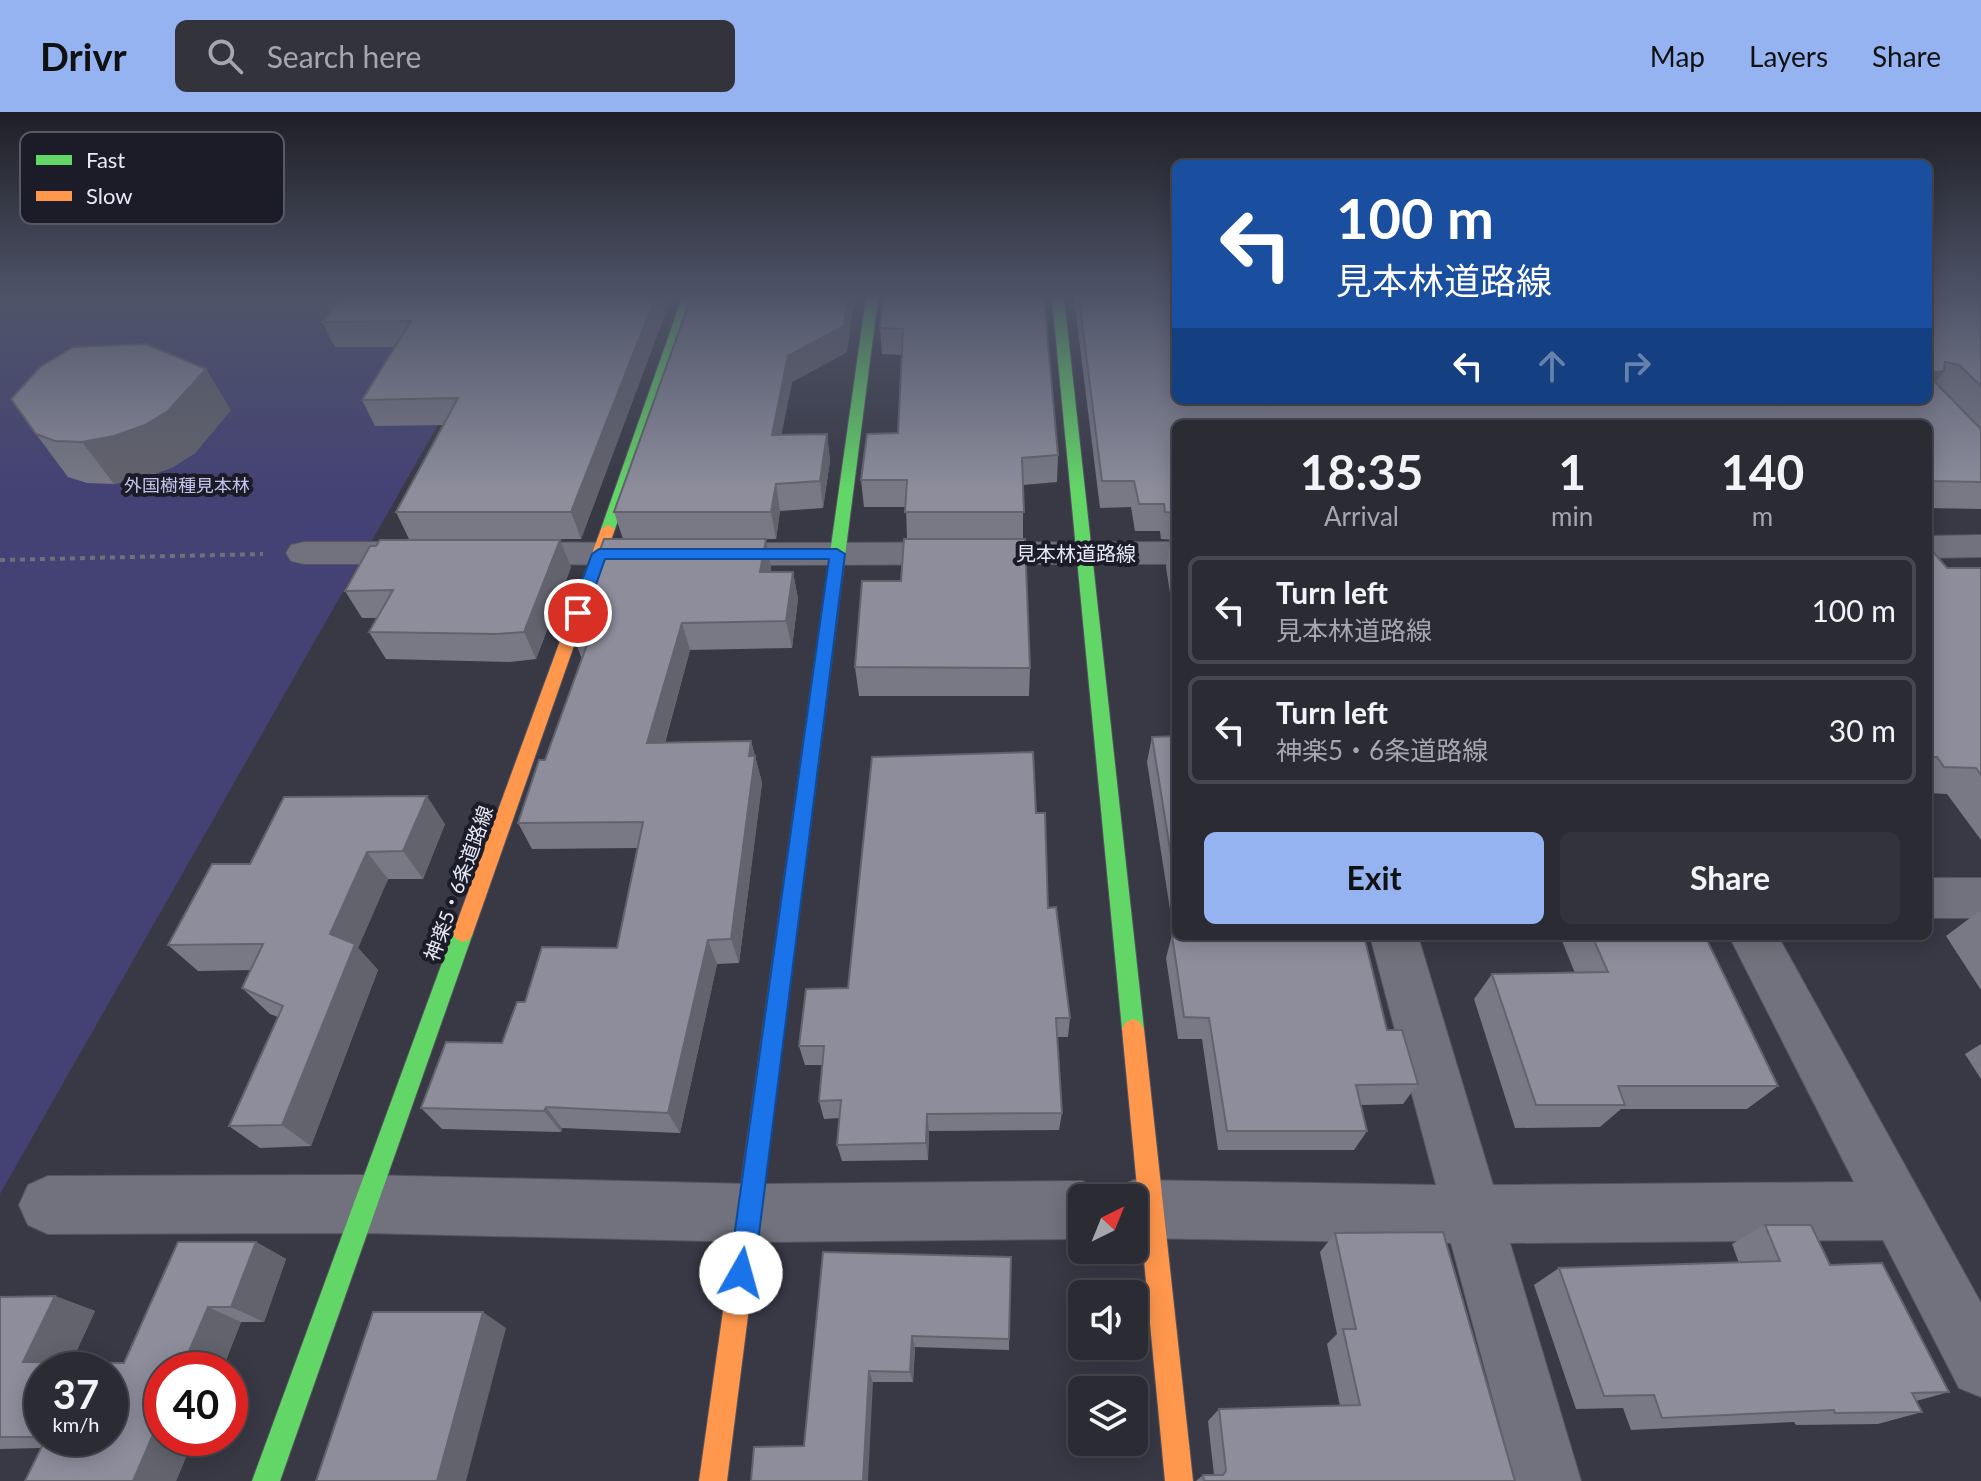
<!DOCTYPE html>
<meta charset="utf-8">
<style>
:root{--surface:#2b2b34;--page:#33333c;--text:#f1f3f6;--muted:#a6a7ac;--line:#47474f;--accent:#95b2f1}
body{margin:0;font-family:Lato,"Noto Sans JP",sans-serif;background:var(--page);color:var(--text);height:100vh;display:flex;flex-direction:column;font-size:30px;white-space:nowrap}
*{box-sizing:border-box;margin:0}
p{font-size:26px;color:var(--muted)}
.icon{flex:none;width:44px;height:44px;fill:none;stroke:currentColor;stroke-width:2;stroke-linecap:round;stroke-linejoin:round}
.map{position:relative;flex:1;overflow:hidden}
.details{position:absolute;left:1172px;top:308px;width:760px;height:520px;display:flex;flex-direction:column;background:var(--surface);border-radius:12px;box-shadow:0 4px 20px #0003,0 0 0 2px var(--line)}
.details>*{flex:none}
.top-card{position:absolute;left:1172px;top:48px;width:760px;height:244px;border-radius:12px;box-shadow:0 4px 20px #0003,0 0 0 2px var(--line);background:#1a4fa0;color:#fff;overflow:hidden}
.needle{width:52px;rotate:43deg}
.fabs{position:absolute;left:1068px;top:1072px;display:grid;gap:16px}
.fabs a{display:grid;place-items:center;width:80px;height:80px;border-radius:12px;background:var(--surface);box-shadow:0 4px 20px #0003,0 0 0 2px var(--line);font-size:40px}
.speed{position:absolute;left:24px;top:1240px;display:flex;gap:16px;font-size:40px;font-weight:700;text-align:center}
.speed>*{display:grid;place-content:center;width:104px;height:104px;border-radius:50%;background:var(--surface);box-shadow:0 4px 20px #0003,0 0 0 2px var(--line);line-height:1}
.speed small{font-size:20px;font-weight:400}
.speed .limit{border:12px solid #d22;background:#fff;color:#111}
.pin{position:absolute;display:grid;place-items:center;width:68px;height:68px;color:#fff;margin:-34px;border:4px solid #fff;border-radius:50%;box-shadow:0 2px 8px #0007}
.me{position:absolute;width:88px;margin:-44px;rotate:7deg;stroke-linejoin:round;filter:drop-shadow(0 0 6px #0008)}
.turn{display:flex;align-items:center;gap:28px;height:168px;padding:0 32px;font-size:36px}
.turn .icon{width:104px;height:104px;stroke-width:2.5}
.turn b{display:block;font-size:56px;line-height:68px}
.lanes{display:flex;align-items:center;height:76px;padding:0 32px;background:#0003;justify-content:center;gap:40px;direction:ltr}
.lanes .off{opacity:.35}
.eta{display:flex;justify-content:space-evenly;align-items:center;height:136px;text-align:center}
.eta b{font-size:48px;font-weight:700;line-height:56px}
.button{display:flex;gap:16px;margin-top:auto;padding:16px 32px}
.button a{flex:1;height:92px;border-radius:12px;background:var(--accent);color:#111;font-size:32px;font-weight:700;line-height:92px;text-align:center}
.button a+a{background:var(--page);color:var(--text)}
ul{padding:0;list-style:none}
li{display:flex;align-items:center;gap:24px;height:108px;margin:0 16px 12px;padding:0 16px;border:4px solid var(--line);border-radius:12px}
li div{flex:1}
li b{display:block;font-size:30px}
li em{font-style:normal}
header{display:flex;align-items:center;gap:48px;box-sizing:border-box;height:112px;padding:0 40px;background:var(--accent);color:#111}
header strong{font-size:38px}
nav{display:flex;gap:44px;margin-inline-start:auto;font-size:28px}
.search{width:560px;height:72px;background:var(--page);display:flex;align-items:center;gap:20px;box-sizing:border-box;padding:0 28px;border-radius:12px;color:var(--muted);font-size:30px}
.map>svg:first-child{display:block}
.green{fill:#444275}
.lines{fill:none;stroke-linecap:round;stroke-linejoin:round}
.street-casing{stroke:#555561;stroke-width:2}
.fast-casing{stroke:#555561;stroke-width:2}
.slow-casing{stroke:#555561;stroke-width:2}
.path{stroke:#6f707a;stroke-width:4;stroke-dasharray:5 5;stroke-linecap:butt}
.street{fill:#71727d;fill-rule:evenodd}
.fast{fill:#63d668;fill-rule:evenodd}
.slow{fill:#ff974d;fill-rule:evenodd}
.wall{fill:#797986;fill-rule:evenodd}
.shaded-wall{fill:#63636d}
.building{fill:#8d8d9c;stroke:#63636d;stroke-width:2}
.route{fill:#1a73e8;stroke:#114b97;stroke-width:2}
.labels{text-anchor:middle;dominant-baseline:central;stroke-width:8;stroke-linejoin:round;paint-order:stroke}
.far-park-label{font-size:18px;fill:#c4c5ee;stroke:#1c1c28}
.street-label{font-size:20px;fill:#e7e8f8;stroke:#1c1c28}
.key{fill:#1c1c28;stroke:#595966;stroke-width:2}
.key-label{font-size:22px;fill:#e7e8f8}
</style>
<header>
<strong>Drivr</strong>
<div class="search"><svg class="icon" aria-label="search" viewBox="0 0 24 24"><circle cx="10" cy="10" r="6"/><path d="M15 15l6 6"/></svg>Search here</div>
<nav><a>Map</a><a>Layers</a><a>Share</a></nav>
</header>
<div class="map">
<svg width="1981" height="1369" viewBox="0 0 1981 1369">
<rect width="100%" height="100%" fill="#393946"/>
<polygon class="green" points="0,186 510,186 0,1082"/>
<g class="lines">
<defs>
<g id="street">
<polygon points="1981,423 1981,445 1928,446 1928,424"/>
<polygon points="304,430 426,430 439,433 444,441 439,449 426,452 304,452 291,449 286,441 291,433"/>
<polygon points="506,430 638,431 651,434 656,442 651,450 638,453 506,452 493,449 488,441 493,433"/>
<polygon points="1176,430 1176,452 710,453 697,450 692,442 697,434 710,431"/>
<rect x="1928" y="766" width="53" height="40"/>
<polygon points="1370,824 1418,824 1493,1073 1854,1070 1729,824 1778,824 1981,1191 1981,1285 1959,1276 1883,1128 1510,1131 1581,1369 1515,1369 1451,1131 1134,1126 1134,1086 1110,1086 1114,1077 1134,1068 1436,1073"/>
<polygon points="365,1063 749,1072 1082,1069 1102,1078 1106,1086 1082,1086 1082,1127 749,1130 365,1121 48,1122 28,1113 19,1093 28,1073 48,1064"/>
</g>
<g id="fast">
<polygon points="682,186 694,186 615,417 608,421 603,420 601,417"/>
<polygon points="866,186 878,186 779,959 776,966 768,969 760,966 757,959"/>
<polygon points="1052,186 1064,186 1144,917 1140,924 1133,927 1126,924 1122,917"/>
<polygon points="463,812 470,815 473,821 280,1369 252,1369 453,821 456,815"/>
</g>
<g id="slow">
<polygon points="608,413 615,417 473,821 470,827 463,830 456,827 453,821 601,417"/>
<polygon points="1133,907 1140,910 1144,917 1193,1369 1165,1369 1122,917 1126,910"/>
<polygon points="768,949 776,952 779,959 727,1369 699,1369 757,959 760,952"/>
</g>
</defs>
<use href="#street" class="street-casing"/>
<use href="#fast" class="fast-casing"/>
<use href="#slow" class="slow-casing"/>
<polyline class="path" points="0,448 263,442"/>
<use href="#street" class="street"/>
<use href="#fast" class="fast"/>
<use href="#slow" class="slow"/>
</g>
<g class="wall">
<polygon points="671,186 581,427 409,427 396,400 443,313 375,314 362,288 395,235 335,235 322,210"/>
<polygon points="691,186 847,240 792,270 781,323 827,322 830,349 823,396 780,399 776,427 623,427 614,400"/>
<polygon points="883,186 1058,343 1057,370 1023,373 1023,427 1030,556 1029,584 859,584 855,555 901,469 907,427 906,395 864,395 861,368 898,321 902,243 882,242 880,216"/>
<polygon points="1074,186 1176,186 1176,288 1928,288 1928,186 1981,186 1981,397 1928,396 1928,312 1176,312 1176,521 1166,455 1170,428 1174,428 1161,427 1160,419 1135,419 1131,395 1100,396"/>
<polygon points="231,298 195,341 173,355 144,366 114,372 87,371 68,365 36,322"/>
<polygon points="1928,434 1947,456 1981,456 1981,728 1947,682 1928,681"/>
<polygon points="571,455 536,547 510,550 386,547 369,520 377,506 362,506 345,479"/>
<polygon points="771,455 770,460 793,460 798,487 792,536 690,538 665,631 751,629 762,671 739,851 717,852 680,1021 562,1016 561,1020 442,1017 421,996 502,931 525,890 617,836 637,736 532,737 518,711 545,648 582,547 571,519"/>
<polygon points="1176,624 1176,824 1387,918 1418,972 1403,992 1361,993 1367,1019 1354,1038 1218,1038 1202,927 1178,927 1166,846 1172,823 1174,823 1147,650 1152,625"/>
<polygon points="1036,701 1048,796 1070,906 1068,925 1057,925 1062,1001 1059,1018 929,1019 928,1048 842,1049 837,1033 840,1006 824,1007 819,989 822,953 805,953 799,934 848,876"/>
<polygon points="445,712 423,767 388,767 358,836 378,858 311,1034 260,1036 229,1014 278,905 270,902 242,876 251,858 198,859 168,833 250,752"/>
<polygon points="1978,800 1981,800 1981,878 1946,824"/>
<polygon points="1560,824 1705,824 1778,974 1747,997 1621,997 1600,1015 1515,1016 1474,887 1492,862 1575,861"/>
<polygon points="1981,932 1981,967 1965,942"/>
<polygon points="1765,1113 1830,1153 1949,1280 1916,1289 1922,1300 1878,1312 1796,1313 1794,1310 1631,1318 1623,1296 1576,1297 1534,1173 1559,1156 1739,1151 1732,1132"/>
<polygon points="1335,1121 1515,1369 1196,1369 1203,1363 1214,1363 1208,1309 1219,1297 1340,1294 1327,1232 1337,1222 1320,1140"/>
<path d="M178,1130H256L286,1147L264,1210H241L222,1258H162V1326H194L176,1369H25L41,1336L0,1337V1185L55,1184L95,1199L71,1251H124ZM42,1258H110V1326H42Z"/>
<polygon points="823,1140 1009,1227 1009,1238 915,1235 913,1270 873,1270 804,1334"/>
</g>
<g class="shaded-wall">
<polygon points="655,186 671,186 581,427 571,400"/>
<polygon points="848,186 855,186 847,240 792,270 776,350 772,323 788,244"/>
<polygon points="206,257 231,298 195,341 173,355 144,366 114,372 82,330"/>
<polygon points="1944,259 1928,281 1928,261"/>
<polygon points="827,322 830,349 823,396 820,369"/>
<polygon points="776,372 780,399 776,427 771,400"/>
<polygon points="766,427 771,455 766,488 760,460"/>
<polygon points="560,428 571,455 536,547 524,520"/>
<polygon points="793,460 798,487 792,536 786,509"/>
<polygon points="682,511 690,538 657,658 647,631"/>
<polygon points="751,629 762,671 739,851 731,827"/>
<polygon points="427,684 445,712 423,767 403,739"/>
<polygon points="367,740 388,767 358,836 378,858 311,1034 282,1013 330,822"/>
<polygon points="708,828 717,852 680,1021 668,1001"/>
<polygon points="546,995 562,1016 561,1020 544,999"/>
<polygon points="927,1002 929,1019 928,1048 926,1031"/>
<polygon points="256,1130 286,1147 264,1210 231,1195"/>
<polygon points="55,1184 95,1199 67,1258 23,1250"/>
<polygon points="208,1195 241,1210 222,1258 181,1258"/>
<polygon points="483,1200 506,1216 466,1369 437,1369"/>
<polygon points="912,1224 915,1235 913,1270 910,1260"/>
<polygon points="869,1259 873,1270 868,1369 863,1369"/>
<polygon points="162,1302 162,1326 194,1326 176,1369 133,1369"/>
</g>
<g class="building">
<polygon points="340,186 655,186 571,400 396,400 458,286 362,288 411,209 322,210"/>
<polygon points="691,186 848,186 844,214 788,244 772,323 827,322 820,369 776,372 771,400 614,400"/>
<polygon points="883,186 1044,186 1058,343 1022,346 1024,400 905,400 907,368 861,368 867,322 898,321 903,217 880,216"/>
<polygon points="1079,186 1176,186 1176,288 1928,288 1928,263 1981,317 1981,370 1928,369 1928,312 1176,312 1176,401 1165,400 1164,392 1139,392 1134,369 1102,369"/>
<polygon points="1928,186 1981,186 1981,274 1959,253 1945,250 1944,259 1928,261"/>
<polygon points="146,232 206,257 168,299 145,313 114,324 82,330 55,329 36,322 11,287 40,255 73,235"/>
<polygon points="604,427 766,427 760,460 793,460 786,509 682,511 647,631 751,629 749,644 755,644 731,827 708,828 668,1001 546,995 544,999 421,996 446,930 502,931 517,890 525,890 542,835 617,836 643,710 518,711 539,648 545,648 592,519 571,519"/>
<polygon points="904,427 1025,427 1030,556 855,555 862,469 901,469"/>
<polygon points="380,428 560,428 524,520 497,522 369,520 393,478 345,479 370,434 376,434"/>
<polygon points="1170,428 1176,428 1176,465"/>
<polygon points="1928,434 1947,456 1981,456 1981,663 1976,656 1944,655 1937,645 1928,645"/>
<polygon points="1176,624 1176,775 1152,625"/>
<polygon points="1033,640 1036,701 1045,701 1048,796 1056,795 1070,906 1056,906 1062,1001 927,1002 926,1031 837,1033 841,988 819,989 824,934 799,934 806,877 848,876 872,645"/>
<polygon points="427,684 403,739 367,740 330,822 355,832 282,1013 229,1014 283,894 242,876 263,832 168,833 212,752 250,752 284,685"/>
<polygon points="1172,823 1176,823 1176,824 1364,824 1387,918 1402,918 1418,972 1356,973 1367,1019 1227,1019 1209,906 1184,905"/>
<polygon points="1592,824 1705,824 1778,974 1618,974 1625,993 1536,993 1492,862 1608,860"/>
<polygon points="1765,1113 1811,1113 1830,1153 1882,1151 1949,1280 1912,1281 1922,1300 1835,1301 1834,1298 1662,1306 1654,1283 1604,1284 1559,1156 1780,1149"/>
<polygon points="1443,1120 1515,1369 1204,1369 1203,1363 1223,1363 1226,1359 1219,1297 1360,1293 1343,1217 1356,1217 1335,1121"/>
<polygon points="178,1130 256,1130 231,1195 208,1195 181,1258 162,1258 162,1302 133,1369 25,1369 46,1326 110,1326 110,1258 42,1258 42,1325 0,1325 0,1185 55,1184 23,1250 124,1251"/>
<polygon points="823,1140 1011,1145 1009,1227 912,1224 910,1260 869,1259 863,1369 751,1369 754,1335 804,1334"/>
<polygon points="373,1200 483,1200 437,1369 316,1369"/>
</g>
<linearGradient id="sky" x2="0" y2="1"><stop stop-color="#1f1f26"/><stop offset="0.49" stop-color="#4e5468"/><stop offset="1" stop-color="#4e5468" stop-opacity="0"/></linearGradient>
<rect width="1981" height="378" fill="url(#sky)"/>
<polygon class="route" points="599,437 837,437 845,442 754,1161 750,1170 741,1173 732,1170 729,1161 829,447 605,447 586,501 584,505 573,505 570,501 592,442"/>
<g class="labels">
<g class="far-park-label">
<text x="187" y="373">外国樹種見本林</text>
</g>
<g class="street-label">
<text x="1076" y="441">見本林道路線</text>
<text transform="translate(458 771) rotate(-70)">神楽5・6条道路線</text>
</g>
</g>
<rect x="20" y="20" width="264" height="92" rx="12" class="key"/>
<rect x="36" y="43" width="36" height="10" fill="#63d668"/>
<rect x="36" y="79" width="36" height="10" fill="#ff974d"/>
<g class="key-label">
<text x="86" y="56">Fast</text>
<text x="86" y="92">Slow</text>
</g>
</svg>
<div class="fabs">
<a><svg class="needle" viewBox="-14 -14 28 28"><path d="M0-13l5 13h-10z" fill="#e53935"/><path d="M0 13l5-13h-10z" fill="#a6a7ac"/></svg></a>
<a><svg class="icon" aria-label="sound" viewBox="0 0 24 24"><path d="M4 9h4l5-4v14l-5-4H4zM17 9q2 3 0 6"/></svg></a>
<a><svg class="icon" aria-label="layers" viewBox="0 0 24 24"><path d="M12 4l9 5-9 5-9-5zM3 14l9 5 9-5"/></svg></a>
</div>
<div class="speed"><div>37<small>km/h</small></div><div class="limit">40</div></div>
<div class="pin" style="left:578px;top:501px;background:#d93025"><svg class="icon" aria-label="arrive" viewBox="0 0 24 24"><path d="M6 21V4h12l-3 4 3 4H6"/></svg></div>
<svg class="me" style="left:741px;top:1161px" viewBox="-20 -20 40 40"><circle r="19" fill="#fff"/><path d="M0-13L10 11 0 6-10 11z" fill="#1a73e8"/></svg>
<div class="top-card">
<div class="turn"><svg class="icon" aria-label="left" viewBox="0 0 24 24"><path d="M17 20v-9H6M10 6l-5 5 5 5"/></svg><div><b>100 m</b>見本林道路線</div></div>
<div class="lanes"><svg class="icon" aria-label="left" viewBox="0 0 24 24"><path d="M17 20v-9H6M10 6l-5 5 5 5"/></svg><svg class="icon off" aria-label="ahead" viewBox="0 0 24 24"><path d="M12 20V5M6 11l6-6 6 6"/></svg><svg class="icon off" aria-label="right" viewBox="0 0 24 24"><path d="M7 20v-9h11M14 6l5 5-5 5"/></svg></div>
</div>
<section class="details">
<div class="eta">
<div><b>18:35</b><p>Arrival</p></div>
<div><b>1</b><p>min</p></div>
<div><b>140</b><p>m</p></div>
</div>
<ul>
<li><svg class="icon" aria-label="left" viewBox="0 0 24 24"><path d="M17 20v-9H6M10 6l-5 5 5 5"/></svg><div><b>Turn left</b><p>見本林道路線</p></div><em>100 m</em></li>
<li><svg class="icon" aria-label="left" viewBox="0 0 24 24"><path d="M17 20v-9H6M10 6l-5 5 5 5"/></svg><div><b>Turn left</b><p>神楽5・6条道路線</p></div><em>30 m</em></li>
</ul>
<div class="button"><a>Exit</a><a>Share</a></div>
</section>
</div>
